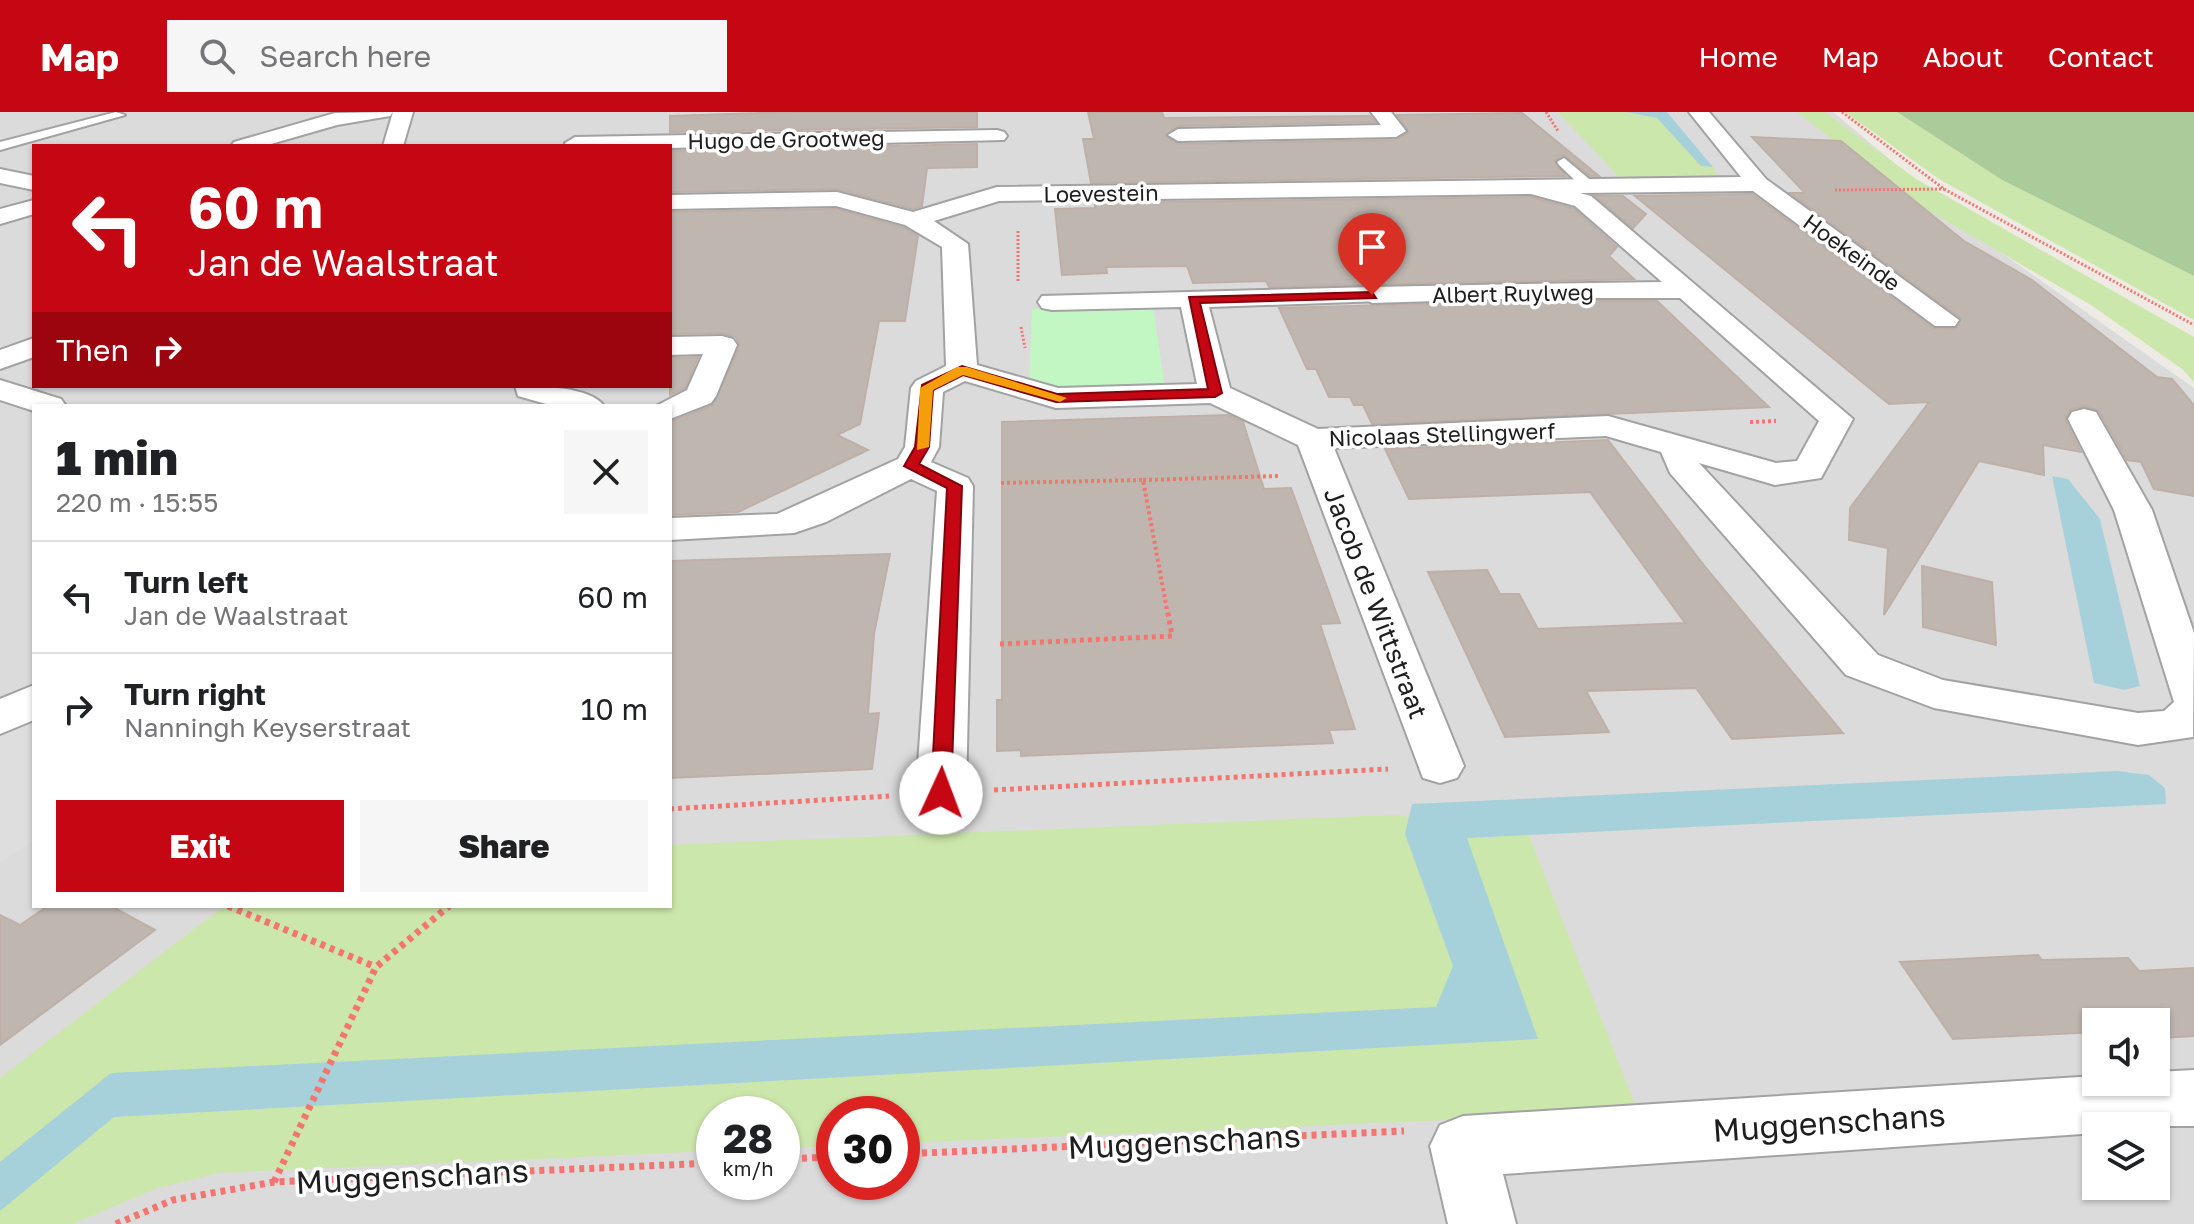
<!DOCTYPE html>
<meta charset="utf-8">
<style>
:root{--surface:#fff;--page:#f6f6f6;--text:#202124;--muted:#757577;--line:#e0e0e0;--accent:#c40712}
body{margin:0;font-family:"Golos Text",sans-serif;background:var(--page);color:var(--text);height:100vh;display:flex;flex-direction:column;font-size:30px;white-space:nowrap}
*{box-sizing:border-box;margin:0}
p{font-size:26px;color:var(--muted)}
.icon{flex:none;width:44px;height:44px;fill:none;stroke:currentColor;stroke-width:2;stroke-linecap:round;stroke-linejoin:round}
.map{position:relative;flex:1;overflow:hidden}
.sheet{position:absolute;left:32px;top:292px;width:640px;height:504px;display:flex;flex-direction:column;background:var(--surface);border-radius:0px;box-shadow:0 2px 6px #0004}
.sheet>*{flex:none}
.top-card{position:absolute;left:32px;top:32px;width:640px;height:244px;border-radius:0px;box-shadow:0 2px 6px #0004;background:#c40712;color:#fff;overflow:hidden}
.controls{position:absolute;left:2082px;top:896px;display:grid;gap:16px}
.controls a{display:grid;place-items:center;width:88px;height:88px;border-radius:0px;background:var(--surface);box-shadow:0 2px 6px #0004;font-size:40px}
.speed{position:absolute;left:696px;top:984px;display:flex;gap:16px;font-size:40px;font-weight:700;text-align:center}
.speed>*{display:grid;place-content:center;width:104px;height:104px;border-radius:50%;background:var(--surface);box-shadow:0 2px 6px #0004;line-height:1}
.speed small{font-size:20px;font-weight:400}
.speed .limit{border:12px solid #d22;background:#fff;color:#111}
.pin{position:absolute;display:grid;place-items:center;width:68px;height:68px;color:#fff;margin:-82px -34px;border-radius:50% 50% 50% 0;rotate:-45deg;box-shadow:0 0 8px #0007}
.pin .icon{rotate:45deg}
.me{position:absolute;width:88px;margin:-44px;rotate:2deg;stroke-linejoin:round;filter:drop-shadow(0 0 6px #0008)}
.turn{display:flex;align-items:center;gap:28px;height:168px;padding:0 24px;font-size:36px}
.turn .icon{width:104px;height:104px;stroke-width:2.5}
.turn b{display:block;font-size:56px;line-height:68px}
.then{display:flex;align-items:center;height:76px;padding:0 24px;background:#0003;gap:16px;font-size:30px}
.round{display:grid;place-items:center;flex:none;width:84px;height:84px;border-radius:0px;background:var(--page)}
.overview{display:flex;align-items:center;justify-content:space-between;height:136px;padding:0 24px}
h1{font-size:48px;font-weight:800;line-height:60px}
.cta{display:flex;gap:16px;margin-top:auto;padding:16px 24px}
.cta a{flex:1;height:92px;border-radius:0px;background:var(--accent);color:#fff;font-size:32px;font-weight:800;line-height:92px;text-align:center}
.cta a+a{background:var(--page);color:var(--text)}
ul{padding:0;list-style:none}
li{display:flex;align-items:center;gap:24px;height:112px;padding:0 24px;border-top:2px solid var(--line)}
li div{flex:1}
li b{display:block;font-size:30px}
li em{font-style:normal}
header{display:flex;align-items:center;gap:48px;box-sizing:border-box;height:112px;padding:0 40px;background:var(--accent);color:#fff}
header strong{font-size:38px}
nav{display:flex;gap:44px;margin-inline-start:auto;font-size:28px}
.search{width:560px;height:72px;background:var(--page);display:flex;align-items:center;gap:20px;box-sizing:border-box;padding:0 28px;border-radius:0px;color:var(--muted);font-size:30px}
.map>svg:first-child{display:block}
.residential{fill:#dcdbdb;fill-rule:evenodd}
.grass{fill:#cce7ab}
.forest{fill:#abcc9a}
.park{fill:#c2f7c3}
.parking{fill:#dedede}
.water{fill:#a6d1db}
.building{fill:#bfb6b0;stroke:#bfb0a7;stroke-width:2}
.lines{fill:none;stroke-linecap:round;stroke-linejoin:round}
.service-casing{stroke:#a2a2a2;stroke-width:4}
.pedestrian-casing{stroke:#a2a2a2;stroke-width:4}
.minor-casing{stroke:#a2a2a2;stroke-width:4}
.tertiary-casing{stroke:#a2a2a2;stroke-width:4}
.path-far3{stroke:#f4756f;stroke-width:3;stroke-dasharray:2 2;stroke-linecap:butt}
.path-far2{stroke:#f4756f;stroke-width:4;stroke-dasharray:3 3;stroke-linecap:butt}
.path-far1{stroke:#f4756f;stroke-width:5;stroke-dasharray:4 4;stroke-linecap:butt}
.path{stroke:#f4756f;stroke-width:7;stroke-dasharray:5 5;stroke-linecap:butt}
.service{fill:#fff;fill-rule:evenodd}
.pedestrian{fill:#fff;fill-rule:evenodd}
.minor{fill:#fff;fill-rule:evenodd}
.tertiary{fill:#fff;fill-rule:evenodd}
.route{fill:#c40712;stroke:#7f050c;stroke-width:2}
.slow{fill:#f59e0b}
.labels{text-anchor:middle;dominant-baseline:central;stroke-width:7;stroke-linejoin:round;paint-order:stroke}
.far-street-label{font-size:22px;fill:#1e1e1e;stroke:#fff}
.street-label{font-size:26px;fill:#1e1e1e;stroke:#fff}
.near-street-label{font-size:32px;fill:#1e1e1e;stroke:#fff}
</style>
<header>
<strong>Map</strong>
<div class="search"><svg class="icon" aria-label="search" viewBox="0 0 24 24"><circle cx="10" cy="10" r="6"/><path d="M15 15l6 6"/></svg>Search here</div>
<nav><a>Home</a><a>Map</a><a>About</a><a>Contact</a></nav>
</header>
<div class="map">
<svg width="2194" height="1112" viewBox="0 0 2194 1112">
<rect width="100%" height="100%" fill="#eeeae4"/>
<path class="residential" d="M0,0H1833L2003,142L2194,276V1112H0ZM34,34H670V274H34ZM34,294H670V794H34ZM2096,910H2156V970H2096ZM714,1002H782V1070H714ZM834,1002H902V1070H834ZM2096,1014H2156V1074H2096Z"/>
<g class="grass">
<polygon points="1558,0 1626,0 1657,6 1701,54 1713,55 1718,66 1620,66"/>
<polygon points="1797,0 1825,0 1916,67 2194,225 2194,270 2182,257 2091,193 1905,85"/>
<polygon points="1845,0 1897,0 2002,68 2194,164 2194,208 1939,67"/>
<polygon points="1393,703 1474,713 1524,711 1638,1000 902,1031 902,1002 834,1002 834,1034 782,1036 782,1002 714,1002 714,1039 218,1061 155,1077 73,1112 0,1112 0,966 224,794 670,794 670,733"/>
</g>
<polygon class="forest" points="1897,0 2194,0 2194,164 2002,68"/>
<polygon class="park" points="1153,194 1165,277 1057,278 1029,272 1032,197"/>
<polygon class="parking" points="34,593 34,729 0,750 0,612"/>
<g class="water">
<polygon points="1626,0 1667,0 1713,55 1701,54 1657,6"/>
<polygon points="2052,364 2068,367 2100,407 2140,574 2124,578 2094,571"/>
<polygon points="2117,659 2149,663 2165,676 2166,692 1467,726 1538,927 114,1005 0,1099 0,1050 111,961 1436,895 1453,854 1405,722 1412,692"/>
</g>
<g class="building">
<polygon points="791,0 977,0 977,15 670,20 670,4"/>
<polygon points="1088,0 1162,0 1164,6 1370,4 1375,10 1178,14 1165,24 1178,32 1396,28 1409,20 1397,3 1522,1 1599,64 1590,64 1564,43 1554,49 1566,64 1091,71 1083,27 1094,27"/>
<polygon points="1752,25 1841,29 1964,129 2032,168 2157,265 2172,267 2194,293 2194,384 2154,377 2141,350 2127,348 2099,299 2085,294 2071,297 2065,308 2081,340 2043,333 2044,363 1979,349 1884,503 1888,436 1849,428 1850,396 1929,290 1889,292 1635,84 1752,82 1933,216 1955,217 1962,207 1790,81 1805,81"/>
<polygon points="977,32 977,55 927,56 922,94 913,97 837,77 670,80 670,39"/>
<polygon points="1595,84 1623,84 1646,102 1633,116"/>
<polygon points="1531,85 1574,97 1617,135 1609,144 1634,167 1269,175 1266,169 1193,171 1187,154 1106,155 1107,161 1062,163 1055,97 1095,96 1095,91"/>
<polygon points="836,97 904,116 918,124 905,209 879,209 860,312 837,323 868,338 738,400 670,403 670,310 713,293 740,234 736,225 723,221 670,222 670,100"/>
<polygon points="1533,189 1657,189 1769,295 1372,312 1363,293 1354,293 1350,285 1329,285 1316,257 1307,257 1279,196"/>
<polygon points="698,245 685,276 670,283 670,246"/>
<polygon points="1229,303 1243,310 1264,377 1291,376 1340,511 1320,512 1355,617 1329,618 1333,631 1021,644 1021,638 997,639 997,588 1002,588 1002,310"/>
<polygon points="1608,328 1706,456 1843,621 1732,627 1696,576 1586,579 1609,620 1505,625 1428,460 1487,458 1500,482 1519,482 1538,517 1685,511 1590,380 1409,387 1385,337"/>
<polygon points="890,442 874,522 868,602 879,601 872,657 670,666 670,449"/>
<polygon points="1922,454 1992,470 1996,533 1923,515"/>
<polygon points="48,794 111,794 155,818 0,933 0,803 20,813"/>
<polygon points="2038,843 2042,848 2128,846 2139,859 2194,856 2194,924 2163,926 2156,918 2156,910 2096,910 2096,920 1953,927 1900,850"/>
</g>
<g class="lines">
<defs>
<g id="service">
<polygon points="116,0 125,3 0,38 0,30"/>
<polygon points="1564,46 1594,71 1594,77 1584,77 1559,53 1557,50"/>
</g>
<polygon id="pedestrian" points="1524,172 1533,174 1537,180 1533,186 1372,191 1359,183 1372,175"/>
<g id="minor">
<polygon points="393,0 390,4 337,13 264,34 231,34 234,30 335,1"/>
<polygon points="1371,0 1391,0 1406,19 1396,25 1178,29 1168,23 1178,17 1381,13"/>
<path d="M1689,0H1709L1766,67L1959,208L1955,214H1935L1753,79L1580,81L1591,84L1853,307L1821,366L1775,373L1699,351L1878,543L1943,568L2138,601L2164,599L2174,590L2114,398L2068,307L2072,300L2084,297L2096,300L2152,398L2194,521L2193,625L2138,633L1934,596L1846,563L1670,361L1661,340L1606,324L1334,336L1464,654L1457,666L1440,671L1423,666L1298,333L1210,291L1056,296L965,269L943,280L939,335L931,350L968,366L973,374L966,681L959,693L941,699L923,693L916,681L937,379L911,367L826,410L794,421L670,428V406L777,402L898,347L905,335L911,276L916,269L946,254L942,135L905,113L836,94L670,97V83L837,80L913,100L997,75L1741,65ZM1531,82L1575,94L1662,170L1524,172L1514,174L1510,180L1514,186H1680L1819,309L1797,349L1776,351L1608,304L1318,317L1230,276L1209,195L1382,189L1386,183L1382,177L1372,175L1042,184L1038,190L1042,196L1052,198L1181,195L1197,272L1058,276L977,253L968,132L934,109L999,89Z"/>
<polygon points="997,18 1004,20 1007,24 1004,28 670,36 567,34 565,31 575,25"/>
<polygon points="0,57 34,64 34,78 0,71"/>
<polygon points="34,88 34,102 0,112 0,97"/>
<polygon points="722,224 733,227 737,233 716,284 711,291 670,307 670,294 656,294 687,278 703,242 670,243 670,225"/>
<polygon points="0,268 61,287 66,294 34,294 34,299 0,288"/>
<path d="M515,274C538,274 590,274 604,294H553L518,284Z"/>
<polygon points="34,573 34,608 0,622 0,587"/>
<polygon points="2194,958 2194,1014 2096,1014 2096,1021 1503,1062 1516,1112 1448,1112 1430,1034 1440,1013 1463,1004 2096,964 2096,970 2156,970 2156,960"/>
</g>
<g id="tertiary">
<polygon points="393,0 413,0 403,34 383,34"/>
<polygon points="34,226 34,245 0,257 0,238"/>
</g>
</defs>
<use href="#service" class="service-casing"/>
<use href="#pedestrian" class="pedestrian-casing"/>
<use href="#minor" class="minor-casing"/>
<use href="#tertiary" class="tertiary-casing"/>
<g class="path-far3">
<polyline points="1546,0 1558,19"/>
<polyline points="1842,0 1944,77 2194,213"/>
<polyline points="1835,78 1944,77"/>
<polyline points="1018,119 1018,169"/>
<polyline points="1021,215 1025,236"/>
</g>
<g class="path-far2">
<polyline points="1750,310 1776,309"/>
<polyline points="1143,368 1278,364"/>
<polyline points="1001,371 1143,368 1167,498"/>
</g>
<g class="path-far1">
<polyline points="1000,532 1172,524 1167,496"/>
<polyline points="994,678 1388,657"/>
<polyline points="670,697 889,684"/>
</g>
<g class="path">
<polyline points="228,794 376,855"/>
<polyline points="902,1042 1404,1019"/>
<polyline points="782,1047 834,1045"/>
<polyline points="274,1070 376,855 449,794"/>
<polyline points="116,1112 173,1088 274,1070 714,1051"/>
</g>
<use href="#service" class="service"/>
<use href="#pedestrian" class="pedestrian"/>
<use href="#minor" class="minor"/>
<use href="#tertiary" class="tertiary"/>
</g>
<polygon class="route" points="1372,180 1376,186 1200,191 1222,281 1215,285 1056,290 963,263 933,278 929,335 919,352 962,374 951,681 941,688 934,686 931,681 947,376 904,354 915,335 922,273 962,254 1057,282 1208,277 1189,185"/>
<polygon class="slow" points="957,255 967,255 1067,286 1060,290 963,263 933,278 929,335 917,338 920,276"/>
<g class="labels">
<g class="far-street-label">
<text transform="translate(786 27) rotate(-1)">Hugo de Grootweg</text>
<text transform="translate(1101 81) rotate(-1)">Loevestein</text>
<text transform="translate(1852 140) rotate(36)">Hoekeinde</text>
<text transform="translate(1513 181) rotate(-1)">Albert Ruylweg</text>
<text transform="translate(1442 322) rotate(-2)">Nicolaas Stellingwerf</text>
</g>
<g class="street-label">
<text transform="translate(1376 491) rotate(69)">Jacob de Wittstraat</text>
</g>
<g class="near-street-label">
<text transform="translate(1829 1010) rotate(-4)">Muggenschans</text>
<text transform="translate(1184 1029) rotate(-3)">Muggenschans</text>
<text transform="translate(412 1064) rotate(-3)">Muggenschans</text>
</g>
</g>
</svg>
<div class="controls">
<a><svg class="icon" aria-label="sound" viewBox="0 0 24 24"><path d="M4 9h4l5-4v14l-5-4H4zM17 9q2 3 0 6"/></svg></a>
<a><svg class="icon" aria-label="layers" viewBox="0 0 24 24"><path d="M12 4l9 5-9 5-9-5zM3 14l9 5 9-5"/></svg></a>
</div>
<div class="speed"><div>28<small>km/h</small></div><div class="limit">30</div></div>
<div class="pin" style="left:1372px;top:183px;background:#d93025"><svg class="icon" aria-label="arrive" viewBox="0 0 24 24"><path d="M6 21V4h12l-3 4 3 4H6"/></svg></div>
<svg class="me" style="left:941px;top:681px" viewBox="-20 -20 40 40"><circle r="19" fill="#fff"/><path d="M0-13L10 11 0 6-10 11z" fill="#c40712"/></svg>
<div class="top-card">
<div class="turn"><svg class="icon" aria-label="left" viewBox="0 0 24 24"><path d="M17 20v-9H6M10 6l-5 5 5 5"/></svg><div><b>60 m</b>Jan de Waalstraat</div></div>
<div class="then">Then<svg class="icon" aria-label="right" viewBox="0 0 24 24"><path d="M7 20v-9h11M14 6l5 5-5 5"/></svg></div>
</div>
<section class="sheet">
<div class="overview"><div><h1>1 min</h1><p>220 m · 15:55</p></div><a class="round"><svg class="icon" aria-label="close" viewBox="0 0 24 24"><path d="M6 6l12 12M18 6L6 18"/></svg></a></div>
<ul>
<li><svg class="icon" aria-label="left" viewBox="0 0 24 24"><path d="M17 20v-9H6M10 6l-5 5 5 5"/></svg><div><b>Turn left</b><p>Jan de Waalstraat</p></div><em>60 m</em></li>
<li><svg class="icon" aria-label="right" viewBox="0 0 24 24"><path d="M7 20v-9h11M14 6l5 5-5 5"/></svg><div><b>Turn right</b><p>Nanningh Keyserstraat</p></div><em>10 m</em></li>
</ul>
<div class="cta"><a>Exit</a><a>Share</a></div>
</section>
</div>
